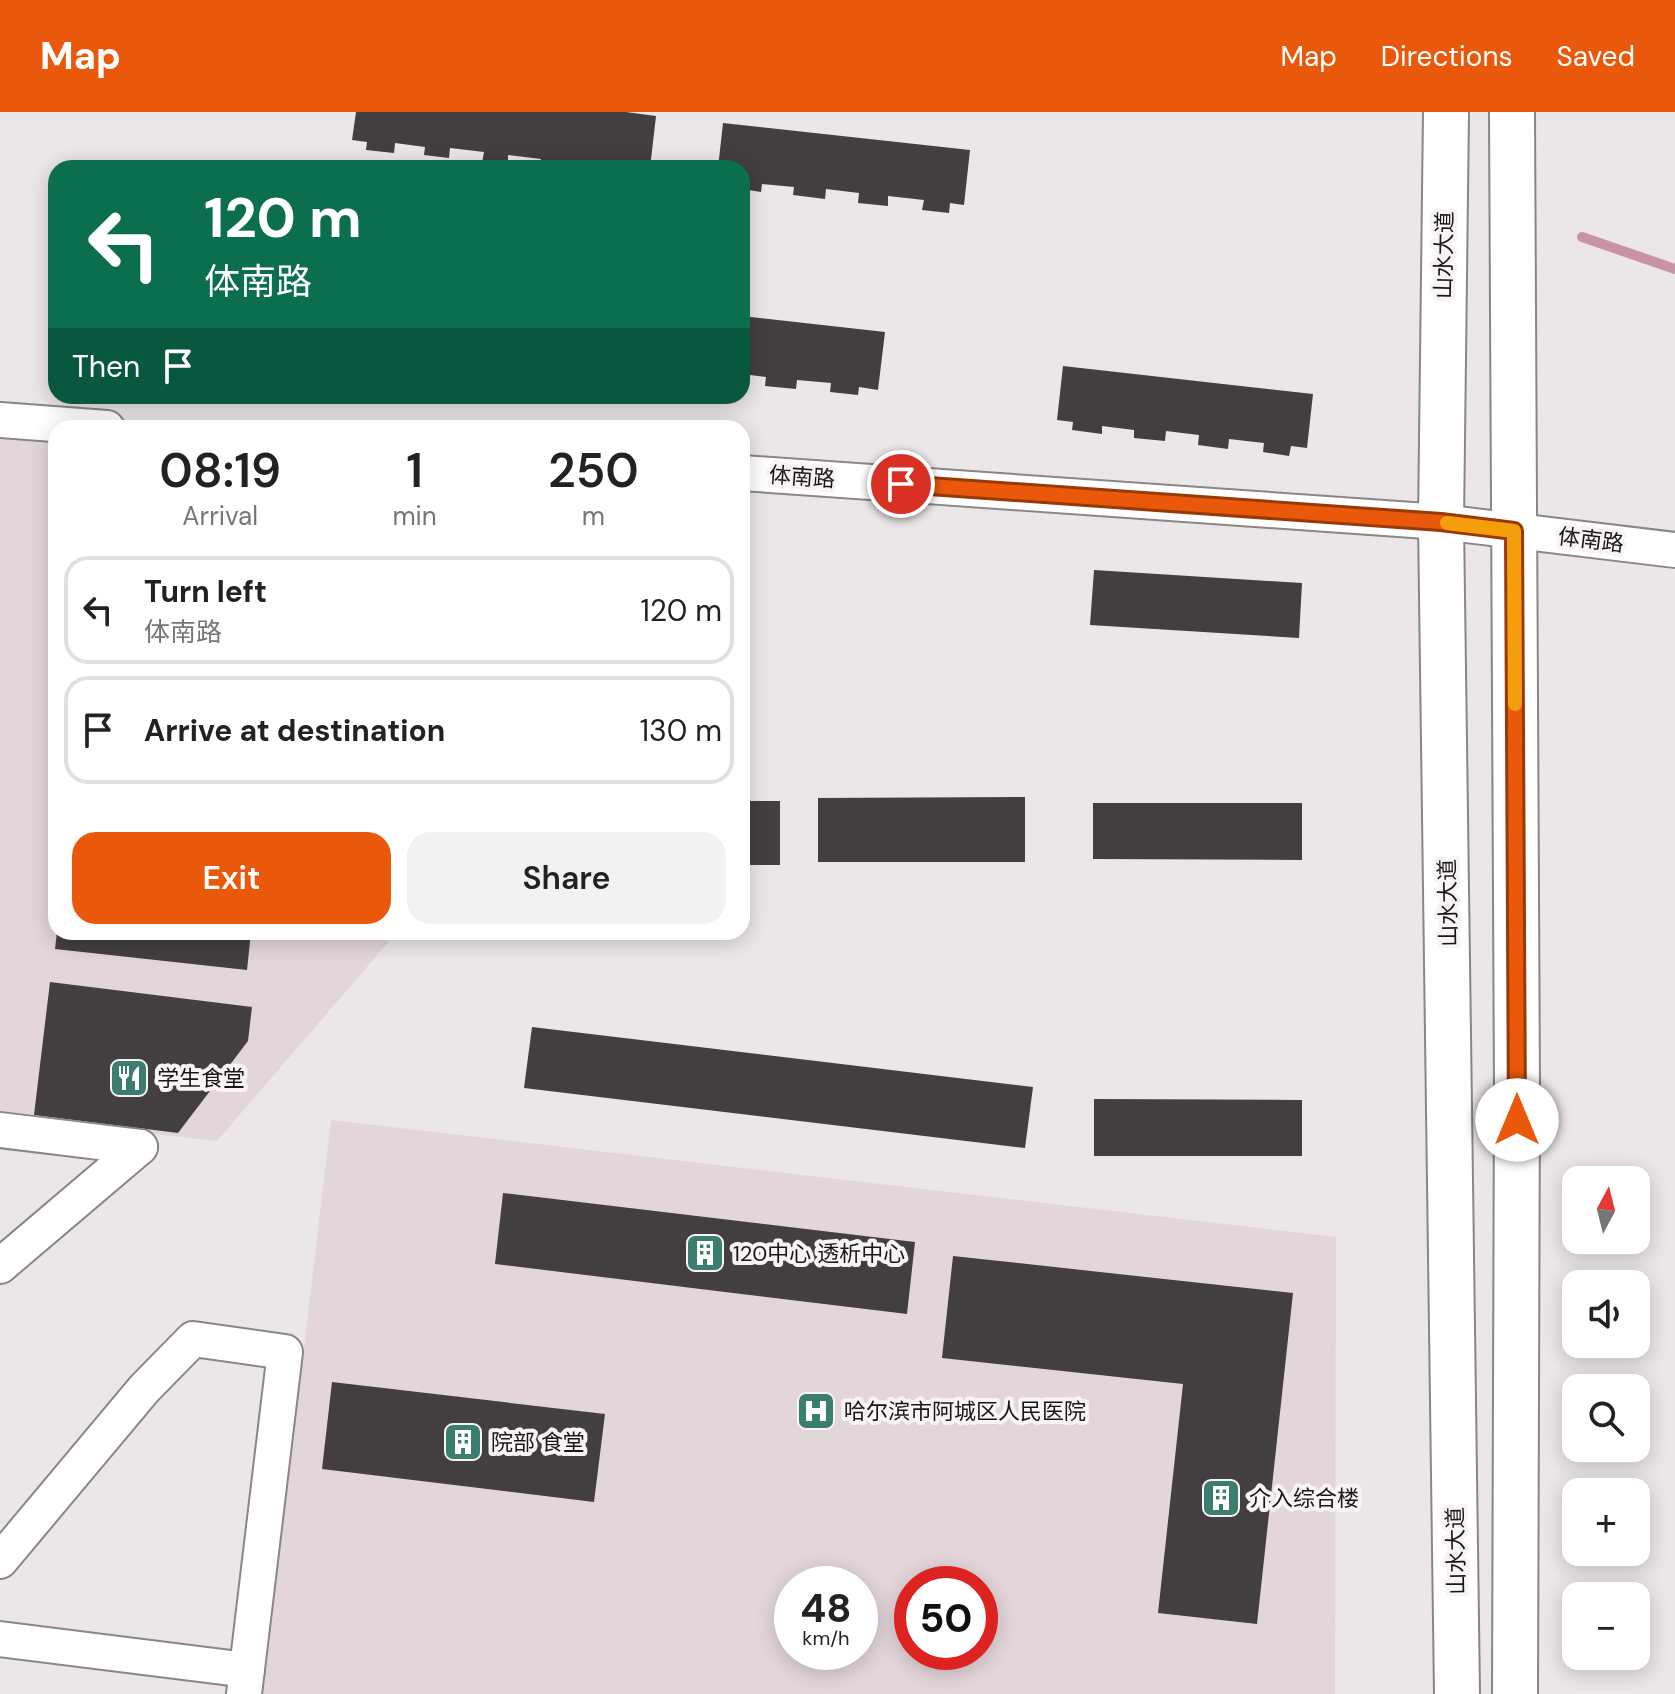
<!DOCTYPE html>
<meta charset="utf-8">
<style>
:root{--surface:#fff;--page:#f2f2f2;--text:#222;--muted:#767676;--line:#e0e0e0;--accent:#ea580c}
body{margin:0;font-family:"DM Sans","Noto Sans SC",sans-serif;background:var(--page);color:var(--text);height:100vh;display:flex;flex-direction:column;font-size:30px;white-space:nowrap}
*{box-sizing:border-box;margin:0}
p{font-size:26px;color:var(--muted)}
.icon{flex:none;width:44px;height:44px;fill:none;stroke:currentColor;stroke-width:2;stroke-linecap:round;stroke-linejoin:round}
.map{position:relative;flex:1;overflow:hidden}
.drawer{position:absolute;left:48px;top:308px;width:702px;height:520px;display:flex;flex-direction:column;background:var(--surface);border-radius:24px;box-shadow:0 4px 20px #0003}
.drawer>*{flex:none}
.hud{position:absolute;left:48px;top:48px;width:702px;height:244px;border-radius:24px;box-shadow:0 4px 20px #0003;background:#0b6e4f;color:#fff;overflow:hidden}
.needle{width:52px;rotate:7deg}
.tools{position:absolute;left:1562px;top:1054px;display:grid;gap:16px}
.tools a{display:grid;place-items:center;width:88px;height:88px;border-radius:16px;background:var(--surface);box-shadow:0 4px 20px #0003;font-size:40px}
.speed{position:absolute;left:774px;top:1454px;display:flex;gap:16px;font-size:40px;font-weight:700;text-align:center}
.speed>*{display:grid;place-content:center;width:104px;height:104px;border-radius:50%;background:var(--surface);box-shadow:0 4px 20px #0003;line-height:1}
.speed small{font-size:20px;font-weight:400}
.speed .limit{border:12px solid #d22;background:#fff;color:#111}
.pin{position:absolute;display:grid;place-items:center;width:68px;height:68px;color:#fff;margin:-34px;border:4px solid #fff;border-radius:50%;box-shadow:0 2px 8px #0007}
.me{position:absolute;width:88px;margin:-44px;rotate:0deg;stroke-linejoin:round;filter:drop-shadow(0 0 6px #0008)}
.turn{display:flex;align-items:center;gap:28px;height:168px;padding:0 24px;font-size:36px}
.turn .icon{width:104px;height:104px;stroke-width:2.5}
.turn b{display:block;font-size:56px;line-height:68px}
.then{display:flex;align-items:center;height:76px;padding:0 24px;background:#0003;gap:16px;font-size:30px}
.eta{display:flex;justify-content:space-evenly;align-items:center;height:136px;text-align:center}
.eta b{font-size:48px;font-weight:600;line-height:56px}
.primary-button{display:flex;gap:16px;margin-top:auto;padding:16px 24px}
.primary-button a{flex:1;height:92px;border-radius:24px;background:var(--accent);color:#fff;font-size:32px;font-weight:600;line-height:92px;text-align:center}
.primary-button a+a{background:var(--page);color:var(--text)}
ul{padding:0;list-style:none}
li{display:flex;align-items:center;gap:24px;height:108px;margin:0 16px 12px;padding:0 8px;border:4px solid var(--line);border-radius:24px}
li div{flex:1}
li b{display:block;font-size:30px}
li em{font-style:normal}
header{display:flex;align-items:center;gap:48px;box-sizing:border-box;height:112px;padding:0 40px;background:var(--accent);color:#fff}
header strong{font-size:38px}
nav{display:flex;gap:44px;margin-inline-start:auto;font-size:28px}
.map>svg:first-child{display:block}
.built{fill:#e3d6da;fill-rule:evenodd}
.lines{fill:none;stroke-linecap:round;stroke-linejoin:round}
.stream{stroke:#ca93a4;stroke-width:10}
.building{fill:#433f40}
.minor-casing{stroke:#8a8586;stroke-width:38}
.major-casing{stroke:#8a8586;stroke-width:48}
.minor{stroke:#fff;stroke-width:34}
.major{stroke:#fff;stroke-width:44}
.route-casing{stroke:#983908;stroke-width:20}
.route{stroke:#ea580c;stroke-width:14}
.slow{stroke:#f59e0b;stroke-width:14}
.labels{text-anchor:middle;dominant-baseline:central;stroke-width:8;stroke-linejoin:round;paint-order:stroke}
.street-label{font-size:22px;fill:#171616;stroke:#f8f3f4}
.poi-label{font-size:22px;fill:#171616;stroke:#f8f3f4;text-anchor:start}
</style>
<header>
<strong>Map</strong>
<nav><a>Map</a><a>Directions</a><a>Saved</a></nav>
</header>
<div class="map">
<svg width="1675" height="1582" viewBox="0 0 1675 1582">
<rect width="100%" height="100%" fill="#ebe6e7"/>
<g class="built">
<polygon points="0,322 56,327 56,820 397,820 217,1029 0,1005"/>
<path d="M331,1008L1336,1125L1335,1582H263ZM792,1472H860V1540H792ZM912,1472H980V1540H912Z"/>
</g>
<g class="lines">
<polyline class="stream" points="1582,125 1675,157"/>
</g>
<g class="building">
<polygon points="356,0 626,0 656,4 650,56 603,56 565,50 564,56 539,56 541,47 508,43 508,53 482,51 484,40 450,36 449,46 424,43 425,35 395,31 394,41 366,38 367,30 352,28"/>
<polygon points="723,11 970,38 964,93 950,91 949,101 922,98 924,88 888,84 888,94 858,91 859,81 826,77 825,87 793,83 794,75 762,72 761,80 742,77 742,56 718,56"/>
<polygon points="742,204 885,220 878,278 859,275 858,283 830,280 831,271 797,268 796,277 765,274 766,265 742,262"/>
<polygon points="1063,254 1313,282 1307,336 1291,334 1289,344 1263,340 1264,331 1229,327 1228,337 1198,333 1199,323 1166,319 1165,329 1134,326 1134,318 1102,314 1102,322 1072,318 1073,310 1057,308"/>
<polygon points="1094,458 1302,471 1299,526 1090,513"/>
<polygon points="1025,685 1025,750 818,750 818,686"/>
<rect x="742" y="689" width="38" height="64"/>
<polygon points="1093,691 1302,691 1302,748 1093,747"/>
<polygon points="57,820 251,820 247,858 55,837"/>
<polygon points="50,870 252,895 248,929 178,1021 34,1003"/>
<polygon points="532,915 1033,975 1025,1036 524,976"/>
<polygon points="1094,987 1302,988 1302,1044 1094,1044"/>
<polygon points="503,1081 915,1130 907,1202 495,1152"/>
<polygon points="953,1144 1293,1181 1257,1512 1158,1501 1183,1272 942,1246"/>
<polygon points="332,1270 605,1302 594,1390 322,1357"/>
</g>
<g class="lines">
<defs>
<g id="minor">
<polyline points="0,308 107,316"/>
<polyline points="742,361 1441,410 1675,438"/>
<polyline points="0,1018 140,1035"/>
<polyline points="0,1154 140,1035"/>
<polyline points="0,1449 144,1277 193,1227 285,1240 244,1582"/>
<polyline points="0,1527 247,1558"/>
</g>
<g id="major">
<polyline points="1446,0 1441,410 1457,1582"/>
<polyline points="1512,0 1517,977 1515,1582"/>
</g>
</defs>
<use href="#minor" class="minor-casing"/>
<use href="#major" class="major-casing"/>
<use href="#minor" class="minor"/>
<use href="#major" class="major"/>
</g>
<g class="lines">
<defs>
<polyline id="route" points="901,372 1441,410 1514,419 1517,1008"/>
</defs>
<use href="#route" class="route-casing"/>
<use href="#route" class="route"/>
<polyline class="slow" points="1447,411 1514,419 1515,592"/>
</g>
<defs>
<symbol id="restaurant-square" viewBox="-11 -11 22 22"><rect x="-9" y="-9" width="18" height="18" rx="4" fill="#3b7e70" stroke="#f8f3f4"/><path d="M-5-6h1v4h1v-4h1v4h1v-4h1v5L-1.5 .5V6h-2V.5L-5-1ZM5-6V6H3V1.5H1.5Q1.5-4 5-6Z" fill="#fff"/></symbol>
<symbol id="building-square" viewBox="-11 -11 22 22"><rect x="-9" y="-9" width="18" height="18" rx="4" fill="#3b7e70" stroke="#f8f3f4"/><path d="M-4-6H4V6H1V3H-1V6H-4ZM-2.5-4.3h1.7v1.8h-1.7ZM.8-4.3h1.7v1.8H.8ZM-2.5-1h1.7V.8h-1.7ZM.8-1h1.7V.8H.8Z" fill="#fff"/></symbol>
<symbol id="hospital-square" viewBox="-11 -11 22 22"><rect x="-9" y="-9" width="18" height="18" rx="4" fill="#3b7e70" stroke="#f8f3f4"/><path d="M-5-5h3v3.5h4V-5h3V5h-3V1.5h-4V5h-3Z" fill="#fff"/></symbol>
</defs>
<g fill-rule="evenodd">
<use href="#restaurant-square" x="107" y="944" width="44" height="44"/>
<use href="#building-square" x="683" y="1119" width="44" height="44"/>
<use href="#hospital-square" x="794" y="1277" width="44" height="44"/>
<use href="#building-square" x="441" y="1308" width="44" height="44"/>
<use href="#building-square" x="1199" y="1364" width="44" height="44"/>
</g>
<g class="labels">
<g class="street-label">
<text transform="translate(1444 143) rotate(-89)">山水大道</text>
<text transform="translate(802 365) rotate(4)">体南路</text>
<text transform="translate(1591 428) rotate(7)">体南路</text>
<text transform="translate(1448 791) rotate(-91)">山水大道</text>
<text transform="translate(1456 1439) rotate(-91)">山水大道</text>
</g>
<g class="poi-label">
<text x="157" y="966">学生食堂</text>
<text x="733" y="1141">120中心 透析中心</text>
<text x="844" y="1299">哈尔滨市阿城区人民医院</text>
<text x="491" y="1330">院部 食堂</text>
<text x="1249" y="1386">介入综合楼</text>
</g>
</g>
</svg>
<div class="tools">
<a><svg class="needle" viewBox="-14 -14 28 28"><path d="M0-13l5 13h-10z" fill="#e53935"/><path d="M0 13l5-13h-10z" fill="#767676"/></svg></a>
<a><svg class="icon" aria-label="sound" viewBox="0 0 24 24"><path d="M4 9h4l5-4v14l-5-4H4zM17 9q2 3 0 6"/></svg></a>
<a><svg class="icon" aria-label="search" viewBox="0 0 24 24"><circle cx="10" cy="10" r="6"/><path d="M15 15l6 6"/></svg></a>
<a>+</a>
<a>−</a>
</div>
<div class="speed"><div>48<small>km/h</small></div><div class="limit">50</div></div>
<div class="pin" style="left:901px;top:372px;background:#d93025"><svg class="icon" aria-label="arrive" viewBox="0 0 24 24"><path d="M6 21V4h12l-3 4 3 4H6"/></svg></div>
<svg class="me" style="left:1517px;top:1008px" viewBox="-20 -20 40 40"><circle r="19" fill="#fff"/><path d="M0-13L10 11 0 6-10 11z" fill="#ea580c"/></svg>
<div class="hud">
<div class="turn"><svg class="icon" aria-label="left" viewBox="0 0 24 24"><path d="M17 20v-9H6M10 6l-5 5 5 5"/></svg><div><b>120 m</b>体南路</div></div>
<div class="then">Then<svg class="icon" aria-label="arrive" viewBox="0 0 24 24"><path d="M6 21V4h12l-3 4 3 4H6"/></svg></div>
</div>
<section class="drawer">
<div class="eta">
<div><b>08:19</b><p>Arrival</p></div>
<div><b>1</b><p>min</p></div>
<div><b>250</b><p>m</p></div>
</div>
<ul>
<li><svg class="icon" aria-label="left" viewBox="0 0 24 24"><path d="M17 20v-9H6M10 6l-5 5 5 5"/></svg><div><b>Turn left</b><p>体南路</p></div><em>120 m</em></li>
<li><svg class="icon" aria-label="arrive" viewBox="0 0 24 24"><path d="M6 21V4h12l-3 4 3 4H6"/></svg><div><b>Arrive at destination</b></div><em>130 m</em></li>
</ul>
<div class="primary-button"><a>Exit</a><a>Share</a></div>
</section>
</div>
